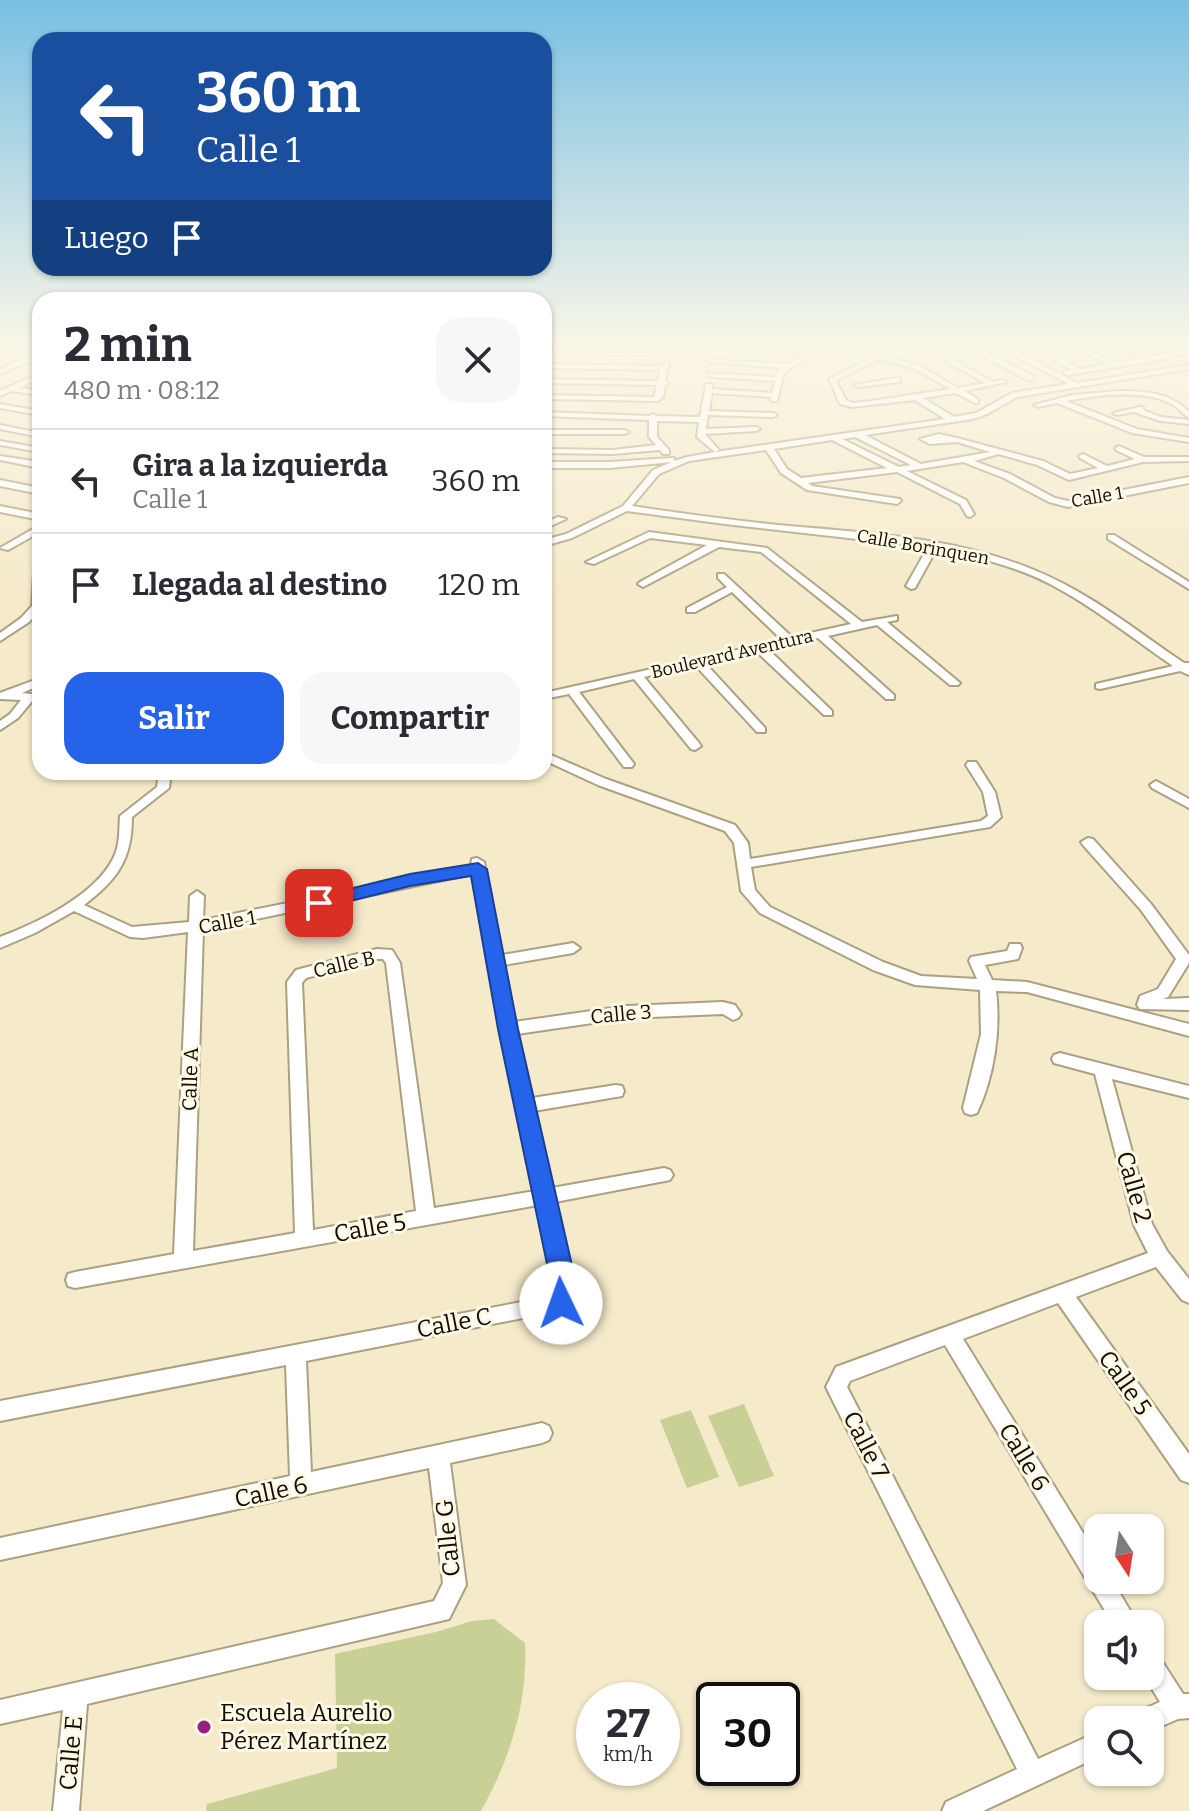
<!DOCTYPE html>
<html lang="es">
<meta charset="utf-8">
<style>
:root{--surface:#fff;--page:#f7f7f7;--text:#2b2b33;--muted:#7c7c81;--line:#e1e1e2;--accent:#2563eb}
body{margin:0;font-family:Bitter,serif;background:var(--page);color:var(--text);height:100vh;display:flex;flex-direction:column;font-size:30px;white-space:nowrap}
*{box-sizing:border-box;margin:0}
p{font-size:26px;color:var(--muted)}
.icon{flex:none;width:44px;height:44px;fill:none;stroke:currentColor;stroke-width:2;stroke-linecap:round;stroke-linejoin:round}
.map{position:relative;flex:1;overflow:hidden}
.panel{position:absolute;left:32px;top:292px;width:520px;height:488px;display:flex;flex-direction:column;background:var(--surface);border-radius:24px;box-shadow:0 2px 6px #0004}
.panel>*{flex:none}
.hud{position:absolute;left:32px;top:32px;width:520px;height:244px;border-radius:24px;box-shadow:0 2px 6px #0004;background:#1a4fa0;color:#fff;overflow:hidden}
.needle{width:52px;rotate:168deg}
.fabs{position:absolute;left:1084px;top:1514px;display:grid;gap:16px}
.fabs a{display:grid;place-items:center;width:80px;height:80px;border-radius:16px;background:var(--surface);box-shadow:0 2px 6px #0004;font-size:40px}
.speed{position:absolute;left:576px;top:1682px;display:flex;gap:16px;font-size:40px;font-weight:700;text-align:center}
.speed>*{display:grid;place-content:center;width:104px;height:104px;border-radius:50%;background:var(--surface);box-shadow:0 2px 6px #0004;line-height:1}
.speed small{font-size:20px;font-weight:400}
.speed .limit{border:4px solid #111;border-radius:12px;background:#fff;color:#111}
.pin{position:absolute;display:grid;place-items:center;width:68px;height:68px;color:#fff;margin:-34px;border-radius:16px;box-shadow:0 4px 12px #0006}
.me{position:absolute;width:88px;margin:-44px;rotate:357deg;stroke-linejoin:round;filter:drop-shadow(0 0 6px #0008)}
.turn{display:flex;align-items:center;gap:28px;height:168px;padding:0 32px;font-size:36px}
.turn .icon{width:104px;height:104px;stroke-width:2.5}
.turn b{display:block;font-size:56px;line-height:68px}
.then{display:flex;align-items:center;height:76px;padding:0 32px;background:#0003;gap:16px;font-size:30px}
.round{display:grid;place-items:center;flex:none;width:84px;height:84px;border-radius:24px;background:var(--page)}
.head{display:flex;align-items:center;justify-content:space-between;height:136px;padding:0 32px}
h1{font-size:48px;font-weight:700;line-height:60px}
.button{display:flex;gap:16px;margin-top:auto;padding:16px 32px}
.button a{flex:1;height:92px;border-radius:24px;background:var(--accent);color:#fff;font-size:32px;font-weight:700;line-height:92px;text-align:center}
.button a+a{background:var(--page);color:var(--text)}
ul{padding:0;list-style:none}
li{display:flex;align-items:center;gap:24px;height:104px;padding:0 32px;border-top:2px solid var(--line)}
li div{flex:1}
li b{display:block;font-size:30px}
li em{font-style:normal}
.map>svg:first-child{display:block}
.green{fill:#c8d096}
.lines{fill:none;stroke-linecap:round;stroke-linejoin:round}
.minor-casing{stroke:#aba182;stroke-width:4}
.minor{fill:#fff;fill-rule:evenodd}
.route{fill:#2563eb;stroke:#184099;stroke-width:2}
.poi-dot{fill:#952281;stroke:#fef8e4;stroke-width:3}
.labels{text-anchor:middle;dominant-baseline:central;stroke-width:6;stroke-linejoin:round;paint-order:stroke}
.far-street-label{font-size:18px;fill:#110e04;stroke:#fef8e4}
.street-label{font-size:20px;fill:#110e04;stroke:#fef8e4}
.near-street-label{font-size:24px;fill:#110e04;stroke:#fef8e4}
.near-poi-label{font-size:24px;fill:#110e04;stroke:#fef8e4;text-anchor:start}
</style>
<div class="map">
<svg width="1189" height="1811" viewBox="0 0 1189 1811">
<rect width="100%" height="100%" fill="#f5eaca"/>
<g class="green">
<polygon points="744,1404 774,1476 739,1487 708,1416"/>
<polygon points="691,1410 719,1477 687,1488 660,1420"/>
<path d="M494,1619L525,1643C528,1703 510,1759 481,1811H206L207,1804L337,1768L335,1654L436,1632L472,1621Z"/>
</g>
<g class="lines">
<defs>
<g id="minor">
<polygon points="9,344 18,344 0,353 0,348"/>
<path d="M711,344L809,351L820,344H828L784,373L777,401H771V397L712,393L709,411L773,413L777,415L773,417L708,415L706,429L756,427L760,429L756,431L705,434L719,450L715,452L945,419L915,400L852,407L840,404L829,379L866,360L883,355L920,366L958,388L985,383L923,348L902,347L903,344H1002L1077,383L1189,365V369L1017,397L987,414L973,419L865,435L921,464L990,452L957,442L930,444L920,439L939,434L957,438L1043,461L1070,474L1098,468L1080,458L1079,456L1083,454L1107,466L1135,459L1116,450L1115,448L1119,446L1144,457H1189V461L1143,462L1069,480L1037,465L999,454L974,461L1010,474L1055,498L1068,501L1189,477V483L1068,507L1049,502L1004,478L963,462L907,471L966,500L974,514L970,517L967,516L960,504L897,472L808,483L812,486L900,499L901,501L897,504L807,490L781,473L766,450L689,461L659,474L632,506C684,514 737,521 789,526C872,533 957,538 1034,570C1089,592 1135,630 1184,663H1189V675L1180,671L1100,689L1096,688V684L1173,666C1132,638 1094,607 1050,584C1015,566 977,557 939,549L937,548L915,588L911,589L906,586L928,547L725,524L627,511L572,538L544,546V540L566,534L623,506L653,470L672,462L610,468H544V462H610L671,458H674V461L687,457L715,452L697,437L699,422L657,421V437L669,450V454H663L660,450L612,454L544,453V449L612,450L656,445L649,437V420L544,416V412L649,416L653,414L657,416L700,417L706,384H712V389L772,393L775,381L710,377L707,373L776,377L778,370L783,368L708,362L706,359L789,364L803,355L706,346ZM995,346L1069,384L1012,393L976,413L954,417L923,398L956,393L975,403H978V399L964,391L1007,382L1003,380L993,382L932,348L970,349L1027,380H1033V376L978,348ZM883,359L915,369L950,389L871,401L853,403L846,400L836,381L871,362ZM855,437L911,465L899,467L842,439ZM832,440L887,468L801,478L787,469L774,449Z"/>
<polygon points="1023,344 1032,344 1081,369 1107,364 1068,344 1077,344 1115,363 1140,358 1112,344 1121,344 1148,357 1184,351 1187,353 1149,362 1067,375 1064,371 1072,370"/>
<polygon points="544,350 667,351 670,353 667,355 544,354"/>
<polygon points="40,352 40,357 0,374 0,369"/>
<polygon points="665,361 669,363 665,381 668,383 665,385 663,397 658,401 544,399 544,395 654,397 657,385 544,383 544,379 658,381 660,370 544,368 544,364 661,366"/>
<polygon points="40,373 40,378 19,388 40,391 40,395 11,391 0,396 0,391"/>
<polygon points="897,378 900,378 900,382 858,387 854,385"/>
<path d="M1118,391C1144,391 1170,392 1189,412V418C1184,415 1180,409 1175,406C1148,388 1096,395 1066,401L1137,429L1189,438V442L1132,433L1057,403L1038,407L1034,405L1073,395Z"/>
<polygon points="0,404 40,411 40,415 0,408"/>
<polygon points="1140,407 1143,407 1143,410 1161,417 1189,420 1189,424 1160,421 1134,412 1117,415 1113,413"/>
<polygon points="0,425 40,433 40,437 0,429"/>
<polygon points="544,430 625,430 629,432 625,434 544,434"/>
<polygon points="0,441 40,448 40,452 0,445"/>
<polygon points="0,456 40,462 40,468 0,460"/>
<polygon points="0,480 40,488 40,494 0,486"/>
<polygon points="0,506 40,514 40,520 0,512"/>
<polygon points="558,517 566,519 544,529 544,523"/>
<polygon points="40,525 40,532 8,550 0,548"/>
<polygon points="649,532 767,548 862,622 897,616 897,620 887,622 960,683 958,685 950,685 877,625 828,636 894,695 894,699 886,699 818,638 768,649 832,711 832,715 824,715 757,652 705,663 765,728 765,732 757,732 695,665 644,677 699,743 701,746 695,750 691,749 634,679 579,692 634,764 632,767 624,767 569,694 544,699 544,693 782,640 732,592 695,612 687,612 687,608 727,587 718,578 718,574 724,574 792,637 851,624 761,552 719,547 643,587 638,584 640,582 707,545 650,538 594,564 586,562"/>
<polygon points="1108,535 1114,535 1189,582 1189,589 1108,539"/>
<polygon points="40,551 40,610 29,622 0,641 0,633 21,618 32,606 35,554"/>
<polygon points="40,678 40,685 22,693 40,695 40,699 33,700 18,718 0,730 0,721 10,714 21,700 0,699 0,693"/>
<path d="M544,752L606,779L735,825L748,843L750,859L981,821L988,816L983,792L966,765L968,762H976L995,792L1001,817L990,827L751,867L755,890L770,907L883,962L921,976L977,979L969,961L971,957L1007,951L1010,944H1020L1022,948L1018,959L985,965L992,980L1027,982L1189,1024V1036L1027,992L996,991C1001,1030 994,1077 977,1113L971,1115L965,1113L963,1108L981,1034L980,990L915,985L873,970L760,913L741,891L734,843L725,831L598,785L544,760Z"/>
<path d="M159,772H171L169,788L132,817C132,860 117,880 84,905L132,927L189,922L190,896L197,891L204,896L203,920L471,866L472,859L477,858L484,862L502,955L573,943L580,948L573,953L504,965L514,1022L627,1006L723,1002L735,1005L741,1014L738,1018L733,1020L723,1014L627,1018L517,1034L532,1098L616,1085L622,1086L624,1091L622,1096L616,1097L534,1111L552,1188L664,1168L670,1170L673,1175L670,1180L555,1202L573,1283L568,1309L306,1361L311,1472L542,1423L549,1426L552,1433L549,1440L542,1443L450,1463L466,1585L449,1619L87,1704L79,1811H53L63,1710L0,1724V1700L434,1601L443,1583L429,1468L0,1560V1538L290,1476L286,1365L0,1421V1401L553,1296L555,1283L538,1205L75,1288L68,1286L66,1280L68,1274L75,1272L174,1254L188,932L143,938L130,937L74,911L35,933L0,948V937C37,923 94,896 113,859C120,846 119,831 120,816L157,787ZM472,874L500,1029L535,1191L434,1208L400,963L392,950L377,949L296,970L287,982L295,1233L193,1251L203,930ZM377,959H383L386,963L416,1211L313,1230L302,983L306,978Z"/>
<polygon points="1156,781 1189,799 1189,808 1152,788 1150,785"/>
<polygon points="1088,838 1093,839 1151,904 1189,955 1189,963 1168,997 1163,999 1189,998 1189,1010 1140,1009 1137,1005 1140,996 1158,989 1176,959 1141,910 1083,845 1081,842"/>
<polygon points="1060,1053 1189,1086 1189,1098 1112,1079 1152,1224 1167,1251 1189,1279 1189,1303 1182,1300 1156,1267 1076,1297 1189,1454 1189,1483 1181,1480 1058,1303 963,1339 1098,1557 1098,1580 1112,1580 1138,1624 1113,1624 945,1345 850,1381 847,1387 1038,1759 1098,1732 1098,1757 983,1811 942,1811 946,1802 1017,1769 826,1387 836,1367 1148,1253 1134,1225 1095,1074 1054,1063 1052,1059 1054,1055"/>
<polygon points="1150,1651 1158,1655 1183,1694 1189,1694 1189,1718 1178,1719 1150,1731 1150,1720 1136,1720 1139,1711 1160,1702 1144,1676 1150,1676"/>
</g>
</defs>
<use href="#minor" class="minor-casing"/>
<use href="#minor" class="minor"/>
</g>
<linearGradient id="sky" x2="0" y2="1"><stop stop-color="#79c0e3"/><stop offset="0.58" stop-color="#faf6e7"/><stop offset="1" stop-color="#faf6e7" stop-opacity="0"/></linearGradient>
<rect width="1189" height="598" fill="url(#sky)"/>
<polygon class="route" points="478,863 487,869 518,1029 576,1283 570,1311 561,1314 552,1311 549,1303 551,1283 498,1029 471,876 410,886 319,909 310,903 312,898 410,874"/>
<circle class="poi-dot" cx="204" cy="1727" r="8"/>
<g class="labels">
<g class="far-street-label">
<text transform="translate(1097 497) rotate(-10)">Calle 1</text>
<text transform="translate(923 547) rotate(10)">Calle Borinquen</text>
<text transform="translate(732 654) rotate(-13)">Boulevard Aventura</text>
</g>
<g class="street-label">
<text transform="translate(227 922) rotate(-10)">Calle 1</text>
<text transform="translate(344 964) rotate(-13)">Calle B</text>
<text transform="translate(621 1014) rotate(-5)">Calle 3</text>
<text transform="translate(190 1079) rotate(-88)">Calle A</text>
</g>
<g class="near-street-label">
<text transform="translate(1134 1187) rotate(74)">Calle 2</text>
<text transform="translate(370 1228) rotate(-10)">Calle 5</text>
<text transform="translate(454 1323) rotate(-11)">Calle C</text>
<text transform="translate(1125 1383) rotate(55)">Calle 5</text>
<text transform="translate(866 1445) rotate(63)">Calle 7</text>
<text transform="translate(1024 1457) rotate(59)">Calle 6</text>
<text transform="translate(271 1492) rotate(-12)">Calle 6</text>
<text transform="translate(448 1538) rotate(-96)">Calle G</text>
<text transform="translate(71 1753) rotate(-85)">Calle E</text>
</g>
<g class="near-poi-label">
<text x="220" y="1713">Escuela Aurelio<tspan x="220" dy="28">Pérez Martínez</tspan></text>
</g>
</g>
</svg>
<div class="fabs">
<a><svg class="needle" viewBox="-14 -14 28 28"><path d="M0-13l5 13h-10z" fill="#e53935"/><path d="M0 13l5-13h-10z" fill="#7c7c81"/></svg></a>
<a><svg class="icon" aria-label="sound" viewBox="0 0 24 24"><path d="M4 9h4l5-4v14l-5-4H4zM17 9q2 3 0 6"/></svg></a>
<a><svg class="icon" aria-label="search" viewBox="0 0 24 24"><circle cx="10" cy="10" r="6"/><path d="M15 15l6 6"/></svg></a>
</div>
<div class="speed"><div>27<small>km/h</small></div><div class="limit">30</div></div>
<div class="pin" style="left:319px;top:903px;background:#d93025"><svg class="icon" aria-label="arrive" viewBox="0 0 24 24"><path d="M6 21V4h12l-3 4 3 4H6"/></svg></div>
<svg class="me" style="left:561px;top:1303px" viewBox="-20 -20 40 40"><circle r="19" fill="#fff"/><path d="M0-13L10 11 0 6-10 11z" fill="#2563eb"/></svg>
<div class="hud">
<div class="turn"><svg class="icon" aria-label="left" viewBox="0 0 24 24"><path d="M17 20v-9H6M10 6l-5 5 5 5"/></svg><div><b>360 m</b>Calle 1</div></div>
<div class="then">Luego<svg class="icon" aria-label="arrive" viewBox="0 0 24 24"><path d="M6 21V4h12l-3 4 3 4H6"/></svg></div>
</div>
<section class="panel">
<div class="head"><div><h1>2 min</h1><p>480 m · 08:12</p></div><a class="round"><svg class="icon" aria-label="close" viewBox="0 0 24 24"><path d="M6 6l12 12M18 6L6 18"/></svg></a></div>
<ul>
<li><svg class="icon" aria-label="left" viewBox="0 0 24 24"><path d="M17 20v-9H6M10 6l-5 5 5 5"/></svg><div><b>Gira a la izquierda</b><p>Calle 1</p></div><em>360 m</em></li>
<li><svg class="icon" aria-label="arrive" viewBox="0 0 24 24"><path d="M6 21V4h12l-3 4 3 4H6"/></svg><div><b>Llegada al destino</b></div><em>120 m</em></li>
</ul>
<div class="button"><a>Salir</a><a>Compartir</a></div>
</section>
</div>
